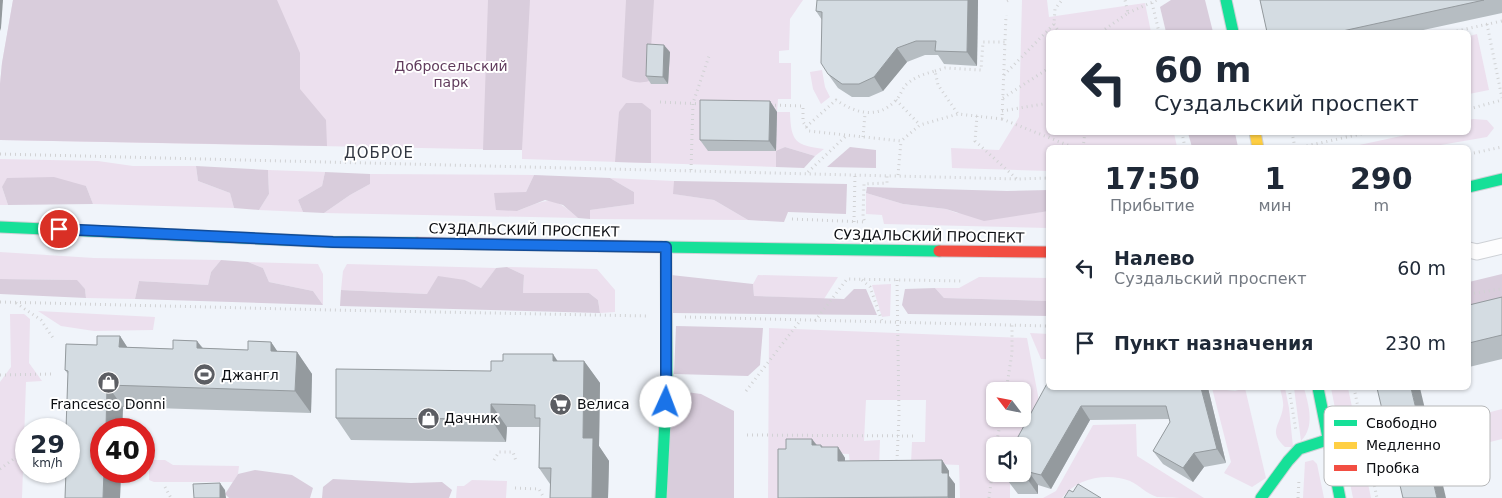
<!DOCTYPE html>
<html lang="ru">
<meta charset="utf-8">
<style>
:root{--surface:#fff;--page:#f6f6f7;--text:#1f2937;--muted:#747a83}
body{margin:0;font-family:"DejaVu Sans",sans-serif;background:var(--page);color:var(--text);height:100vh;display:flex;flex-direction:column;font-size:19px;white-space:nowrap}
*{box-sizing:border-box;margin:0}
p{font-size:16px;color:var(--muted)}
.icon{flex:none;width:28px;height:28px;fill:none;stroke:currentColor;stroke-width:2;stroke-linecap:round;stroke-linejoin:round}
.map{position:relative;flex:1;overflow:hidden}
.side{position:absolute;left:1046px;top:145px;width:425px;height:245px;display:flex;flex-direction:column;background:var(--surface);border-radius:8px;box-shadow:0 1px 4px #0004}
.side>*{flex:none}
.guide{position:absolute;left:1046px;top:30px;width:425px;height:105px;border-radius:8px;box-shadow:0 1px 4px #0004;background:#fff;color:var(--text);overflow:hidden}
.needle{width:32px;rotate:302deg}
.tools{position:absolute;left:986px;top:382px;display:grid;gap:10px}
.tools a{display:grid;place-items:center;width:45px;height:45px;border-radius:8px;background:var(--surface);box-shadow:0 1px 4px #0004;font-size:25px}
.speed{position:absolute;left:15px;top:418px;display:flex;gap:10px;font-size:25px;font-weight:700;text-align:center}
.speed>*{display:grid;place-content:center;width:65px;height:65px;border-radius:50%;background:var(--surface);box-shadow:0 1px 4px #0004;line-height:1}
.speed small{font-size:12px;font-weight:400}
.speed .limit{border:8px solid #d22;background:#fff;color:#111}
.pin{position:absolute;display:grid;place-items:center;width:42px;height:42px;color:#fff;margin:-21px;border:2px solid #fff;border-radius:50%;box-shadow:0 1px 5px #0007}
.me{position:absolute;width:55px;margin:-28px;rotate:2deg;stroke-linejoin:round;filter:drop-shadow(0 0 4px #0008)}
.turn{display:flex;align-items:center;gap:18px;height:105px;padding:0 25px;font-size:22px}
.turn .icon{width:65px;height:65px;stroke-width:2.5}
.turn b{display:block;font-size:35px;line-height:42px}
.eta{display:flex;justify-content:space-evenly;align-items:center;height:85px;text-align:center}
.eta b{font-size:30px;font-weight:700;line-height:35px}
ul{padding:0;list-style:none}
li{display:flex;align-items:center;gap:15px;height:75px;padding:0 25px}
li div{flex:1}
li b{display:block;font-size:19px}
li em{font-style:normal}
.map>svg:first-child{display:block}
.green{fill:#ece0ee;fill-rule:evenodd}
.forest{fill:#d9cddc}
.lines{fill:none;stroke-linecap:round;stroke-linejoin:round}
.street-casing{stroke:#ced1d6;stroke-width:17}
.fast-casing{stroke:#ced1d6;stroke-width:13}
.slow-casing{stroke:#ced1d6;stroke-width:13}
.jam-casing{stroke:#ced1d6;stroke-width:13}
.path{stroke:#d1d2d4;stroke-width:3;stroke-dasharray:1 4;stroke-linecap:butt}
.street{stroke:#fdfdfe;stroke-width:15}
.fast{stroke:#16e098;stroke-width:11}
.slow{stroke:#ffcf43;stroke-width:11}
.jam{stroke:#f24e42;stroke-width:11}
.wall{fill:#b6bdc2}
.shaded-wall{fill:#949a9e}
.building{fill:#d4dce2;stroke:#949a9e}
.route-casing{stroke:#114b97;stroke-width:12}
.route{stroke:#1a73e8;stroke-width:9}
.labels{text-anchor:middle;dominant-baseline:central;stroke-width:4;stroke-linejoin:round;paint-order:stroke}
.park-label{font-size:14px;fill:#613c5d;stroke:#fff}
.street-label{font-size:14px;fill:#0c0e12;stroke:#fff}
.poi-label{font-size:14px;fill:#0c0e12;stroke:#fff;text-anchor:start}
.neighbourhood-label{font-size:15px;letter-spacing:1px;fill:#313640;stroke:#fff}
.key{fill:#fff;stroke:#b6b7b8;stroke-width:1}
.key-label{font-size:14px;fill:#0c0e12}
</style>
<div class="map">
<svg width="1502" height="498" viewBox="0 0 1502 498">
<rect width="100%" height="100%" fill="#f0f4fa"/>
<g class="green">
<path d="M13,0H803L790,19L789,50L779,51V63H791V99H778L777,112H790C791,142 795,145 824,149L815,156L785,147L776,152V167L522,159V150L0,140V84L2,63Z"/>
<polygon points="1022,0 1047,0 1049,17 1145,3 1151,32 1049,32 1049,132 1174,133 1177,147 1049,148 1049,171 952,168 951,148 999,150 1019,117"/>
<polygon points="1477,34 1489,90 1469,94 1469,36"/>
<polygon points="822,70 825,87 830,97 821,104 813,89 810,72"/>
<polygon points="1473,119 1487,120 1494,128 1487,137 1429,147 1350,147 1415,133 1469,132 1469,120"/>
<polygon points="0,159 98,161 133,166 196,166 198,181 230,193 234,208 93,204 86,186 2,187 8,205 0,205"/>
<polygon points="268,170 325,172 322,186 298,200 303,212 259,210 269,194"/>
<path d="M370,174L534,175L517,211C548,199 552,194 578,218L324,213L350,195L370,184Z"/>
<polygon points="610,178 674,181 674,194 714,200 748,220 590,219 589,210 634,204 634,192"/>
<polygon points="866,193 903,204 946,209 957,213 1018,215 1049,211 1049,228 884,224 882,215 866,214"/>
<polygon points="0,252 94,258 221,260 211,272 208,285 139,281 135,299 86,298 85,289 76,280 0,279"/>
<polygon points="248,262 318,264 323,274 323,305 313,291 269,282 263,268"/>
<polygon points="347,264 496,268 481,288 465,280 427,294 341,290 343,271"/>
<polygon points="507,267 597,269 615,290 615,312 600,313 598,300 589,293 523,293 524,275"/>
<polygon points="758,275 838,277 824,299 754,296 753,284"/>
<polygon points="979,277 1049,278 1049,301 944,298 935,288 959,288"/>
<polygon points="891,284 890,316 882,317 872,285"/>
<polygon points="38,311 155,317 153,330 94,331 61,326"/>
<polygon points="10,314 24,314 30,319 29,363 42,381 26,382 22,498 0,498 0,382 11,367"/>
<path d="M769,328L1027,338L1040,406L1021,446H995V474H1010V498H960L959,465L911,463L912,442H925L926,400H866L864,441L880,440L879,467L850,466L849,454L825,453V447H791L781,498H768ZM995,391H1022V419H995Z"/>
<polygon points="1030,333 1049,334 1049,359 1041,359"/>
<polygon points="1212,388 1225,388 1226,390 1235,391 1245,388 1266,478 1252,487 1224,473 1231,462"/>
<path d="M1280,388H1285L1289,408L1293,447H1285C1267,431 1281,425 1283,407C1284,402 1281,393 1280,388Z"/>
<path d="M1294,388H1304C1309,406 1315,427 1301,441Z"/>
<polygon points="1331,388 1348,388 1371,498 1353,498"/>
<polygon points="1502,409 1502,439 1490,442 1483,414"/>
<path d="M1136,424L1137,456L1204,498C1193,498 1165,498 1157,497C1147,494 1139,485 1130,481C1107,472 1076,478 1062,498H1043L1056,491L1093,425Z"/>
<polygon points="153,460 165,460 173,465 239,466 238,474 233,482 154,482 149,480 149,467"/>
<polygon points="1313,460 1317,464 1324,498 1303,498 1305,462"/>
<polygon points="472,480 507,481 506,498 456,498 457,486 464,486"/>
</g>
<g class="forest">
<polygon points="13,0 277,0 300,53 300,89 326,120 327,146 0,140 0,84 2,63"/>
<polygon points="488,0 530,0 522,150 483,150"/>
<path d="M626,0H654L649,81C639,84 631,82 622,77Z"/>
<polygon points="1171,0 1205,0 1213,32 1166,32 1160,7"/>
<polygon points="626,103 642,103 651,110 651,163 615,162 619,112"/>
<polygon points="1188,133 1235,133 1238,147 1192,147"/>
<polygon points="785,147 815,156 804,168 776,167 776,151"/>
<polygon points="850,147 876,150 876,168 827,167"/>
<polygon points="196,166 268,170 269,194 259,210 234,208 230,193 198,181"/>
<polygon points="325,172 370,174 370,184 350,195 324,213 303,212 298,200 322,186"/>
<polygon points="534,175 610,178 634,192 634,204 590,210 590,219 578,218 563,205 545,200 517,211 496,210 494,193 526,192"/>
<polygon points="54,177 86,186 93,204 8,205 2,187 7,178"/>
<polygon points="674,181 847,184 846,214 788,212 784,222 748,220 714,200 673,194"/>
<polygon points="867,187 1007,191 1049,190 1049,211 984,221 946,209 903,204 866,193"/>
<polygon points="221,260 248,262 263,268 269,282 313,291 323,305 135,299 139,281 208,285 211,272"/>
<polygon points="507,267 524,275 523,293 589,293 598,300 600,313 340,306 341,290 427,294 438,276 465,280 481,288 496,268"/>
<polygon points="1502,274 1502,313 1469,321 1469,282"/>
<polygon points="671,275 753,284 754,296 844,299 854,289 866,289 877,315 672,313"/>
<polygon points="0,279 77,280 85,289 86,298 0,294"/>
<polygon points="935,288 944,298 1049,301 1049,316 908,314 902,305 905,289"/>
<polygon points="676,326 763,328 760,365 748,376 674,374"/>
<polygon points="672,390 701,394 734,411 734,498 667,498"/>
<polygon points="255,470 292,475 313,488 310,498 229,498 225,494 238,474"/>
<polygon points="333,479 411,483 442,482 452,490 449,498 322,498 323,487"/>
</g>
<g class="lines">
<defs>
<polyline id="street" points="1469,250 1477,252 1502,246"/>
<g id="fast">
<polyline points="1226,0 1233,32"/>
<polyline points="1469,187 1502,179"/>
<polyline points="0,227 333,242 417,243"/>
<polyline points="661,247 939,251"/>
<polyline points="1318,388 1340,498"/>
<polyline points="661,498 667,383 666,247"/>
<polyline points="1261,498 1288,461 1299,449 1327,440"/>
</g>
<polyline id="slow" points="1255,132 1258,148"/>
<g id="jam">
<polyline points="417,243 661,247"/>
<polyline points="939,251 1049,252"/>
</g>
</defs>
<use href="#street" class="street-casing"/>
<use href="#fast" class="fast-casing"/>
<use href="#slow" class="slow-casing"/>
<use href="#jam" class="jam-casing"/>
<g class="path">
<polyline points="1007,1 1009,0"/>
<polyline points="1152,3 1159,32"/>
<polyline points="1128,13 1157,0"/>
<polyline points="1054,24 1059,32"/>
<polyline points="1487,24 1502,98"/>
<polyline points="1101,32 1128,13 1125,0"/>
<polyline points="1452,32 1502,21"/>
<polyline points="935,71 945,68 981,70 983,42 1005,42"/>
<polyline points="1004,75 1054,24 1055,9 1062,0"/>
<polyline points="1003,98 1049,68"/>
<polyline points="896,100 920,125"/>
<polyline points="660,102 704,104"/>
<polyline points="770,105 803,106 803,122 809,131 901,141 920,125 958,114 1002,119 1006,15"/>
<polyline points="1469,109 1502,100"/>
<polyline points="1002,111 1049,103"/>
<polyline points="977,116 975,141 1017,179"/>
<polyline points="1002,119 1075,148"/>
<path d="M806,127L836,100C855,113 878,120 896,100C901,95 902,88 907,84C916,76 925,74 935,71L938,85L958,114"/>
<polyline points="1182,132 1185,148"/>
<polyline points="1292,132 1295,148"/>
<polyline points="863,137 865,114"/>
<polyline points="1083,148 1085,132"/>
<polyline points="1297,148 1370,132"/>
<polyline points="0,154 1017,179 1049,178"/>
<polyline points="1469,154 1502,147"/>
<polyline points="691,170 693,103 709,56"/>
<polyline points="808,172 847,135"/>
<polyline points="898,175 901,141"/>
<polyline points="792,219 865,222 863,217 864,184 887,183 887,175"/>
<polyline points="854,222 855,174"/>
<polyline points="862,280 870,287 882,321"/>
<polyline points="897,280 899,416 897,460"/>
<polyline points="1469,294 1502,289"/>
<polyline points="0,302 331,310 648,316"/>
<polyline points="16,303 41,320 53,338"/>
<polyline points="685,317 1049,326"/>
<polyline points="815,321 847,279 962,281"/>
<polyline points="0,375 52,374"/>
<polyline points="1289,388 1296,431"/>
<polyline points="1354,388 1377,498"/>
<polyline points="746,391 800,321"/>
<polyline points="1006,391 1012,353 1012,325"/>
<polyline points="747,435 916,436"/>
<polyline points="996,446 1001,419"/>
<polyline points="494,460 499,452 513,452 516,461"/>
<polyline points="0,469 26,450"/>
<polyline points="165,487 171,498"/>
<polyline points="515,488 539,489 544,498"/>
<polyline points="989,498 995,452"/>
<polyline points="1298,498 1299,480"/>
</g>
<use href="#street" class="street"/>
<use href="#fast" class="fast"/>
<use href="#slow" class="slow"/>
<use href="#jam" class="jam"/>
</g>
<g class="wall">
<polygon points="978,0 977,66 944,64 938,55 925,55 907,62 883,91 869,97 852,97 838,88 828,74 822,20 816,11"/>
<polygon points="1260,0 1502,0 1502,13 1414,32 1267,32"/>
<polygon points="670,52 668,84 651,84 646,76"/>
<polygon points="770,101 777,112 776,151 708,151 700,140"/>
<polygon points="1502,297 1502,359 1469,367 1469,305"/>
<polygon points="97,336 120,336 127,347 173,349 173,340 197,341 203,348 248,350 248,341 271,342 277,351 297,352 312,374 311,413 123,407 122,429 101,429 101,471 121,471 120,498 65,498 66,471 69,471 69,429 66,429 68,374 65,370 66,344 97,345"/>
<polygon points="557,361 584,361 600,383 599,446 609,461 608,498 550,498 550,484 539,468 540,427 507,427 506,442 351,440 336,418 491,371"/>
<polygon points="1049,380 1208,388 1226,463 1204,467 1193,482 1163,464 1153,451 1170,422 1169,419 1090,420 1051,489 1038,485 1038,494 1018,494 1008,481"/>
<polygon points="816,445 821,445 823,447 838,447 845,458 845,461 942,460 949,471 949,476 955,484 955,498 778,498 786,449"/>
</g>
<g class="shaded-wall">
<polygon points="0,0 3,0 1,28 0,31"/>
<polygon points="968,0 978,0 977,66 967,52"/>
<polygon points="664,45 670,52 668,84 663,77"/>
<polygon points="897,48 907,62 883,91 874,77"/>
<polygon points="770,101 777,112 776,151 769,141"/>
<polygon points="120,336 135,359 119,347"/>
<polygon points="197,341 213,363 197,348"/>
<polygon points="271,342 286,364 271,351"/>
<polygon points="297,352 312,374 311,413 295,391"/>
<polygon points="553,354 568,377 553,361"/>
<polygon points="584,361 600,383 599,446 609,461 608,498 592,498 583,438"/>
<polygon points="107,385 123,407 122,429 106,429"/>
<polygon points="1201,388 1208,388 1226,463 1217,449"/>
<polygon points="1411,388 1420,388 1446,498 1437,498"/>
<polygon points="491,404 507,427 506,442 491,419"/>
<polygon points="1081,406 1090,420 1051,489 1041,475"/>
<polygon points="812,439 820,449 812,445"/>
<polygon points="838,447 845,458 845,471 838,461"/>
<polygon points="1194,453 1204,467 1193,482 1183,468"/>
<polygon points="942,460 949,471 949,476 955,484 955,498 948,498 948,497 942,473"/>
<polygon points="104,471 121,471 120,498 103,498"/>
<polygon points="1029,472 1038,485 1038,494 1028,480"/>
<polygon points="220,483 225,490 226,498 220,498"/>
</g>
<g class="building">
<polygon points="817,0 968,0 967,52 935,51 936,41 916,41 897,48 874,77 859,84 842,84 828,74 821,63 822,12 816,11"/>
<polygon points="1260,0 1484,0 1338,32 1267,32"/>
<polygon points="647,44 664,45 663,77 646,76"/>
<polygon points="700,100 770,101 769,141 700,140"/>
<polygon points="1502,297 1502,335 1469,343 1469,305"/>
<polygon points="97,336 120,336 119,347 173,349 173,340 197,341 197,348 248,350 248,341 271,342 271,351 297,352 295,391 107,385 106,429 101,429 101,471 104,471 103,498 65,498 66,471 69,471 69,429 66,429 68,371 65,370 66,344 97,345"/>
<polygon points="503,354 553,354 553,361 584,361 583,438 593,438 592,498 550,498 551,468 539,468 540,418 535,418 535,405 491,404 491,419 336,418 336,369 491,371 491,361 503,361"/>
<polygon points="1049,380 1049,388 1201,388 1217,449 1194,453 1183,468 1153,451 1170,422 1166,406 1081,406 1041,475 1029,472 1028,480 1008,481 1008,474 1022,474 1022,446 1013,446"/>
<polygon points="1377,388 1411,388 1437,498 1403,498"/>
<polygon points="786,439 812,439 812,445 821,445 821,447 838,447 838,461 942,460 942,473 948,473 948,497 778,498 778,449 786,449"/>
<polygon points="220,483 220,498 194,498 193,484"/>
<polygon points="1078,484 1101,498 1064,498 1069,490 1073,492"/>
</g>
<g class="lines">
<defs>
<polyline id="route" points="59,229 333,242 666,247 666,402"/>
</defs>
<use href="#route" class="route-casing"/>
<use href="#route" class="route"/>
</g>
<defs>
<symbol id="stadium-disc" viewBox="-11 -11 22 22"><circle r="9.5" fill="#5c5e63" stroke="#fff"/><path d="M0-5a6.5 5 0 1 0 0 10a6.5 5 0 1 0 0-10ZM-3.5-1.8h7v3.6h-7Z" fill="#fff"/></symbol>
<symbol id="shop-disc" viewBox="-11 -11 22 22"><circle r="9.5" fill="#5c5e63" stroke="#fff"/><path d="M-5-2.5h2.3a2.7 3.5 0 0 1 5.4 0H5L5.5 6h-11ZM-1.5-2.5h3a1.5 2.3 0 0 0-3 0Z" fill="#fff"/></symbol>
<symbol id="supermarket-disc" viewBox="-11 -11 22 22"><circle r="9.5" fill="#5c5e63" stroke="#fff"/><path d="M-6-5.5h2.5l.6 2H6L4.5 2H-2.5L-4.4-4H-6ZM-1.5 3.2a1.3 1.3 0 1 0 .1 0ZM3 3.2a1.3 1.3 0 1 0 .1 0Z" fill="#fff"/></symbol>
</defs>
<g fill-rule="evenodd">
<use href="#stadium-disc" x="192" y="362" width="25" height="25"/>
<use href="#shop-disc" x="96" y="370" width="25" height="25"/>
<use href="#supermarket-disc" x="548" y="392" width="25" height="25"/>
<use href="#shop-disc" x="416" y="406" width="25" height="25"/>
</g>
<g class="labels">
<g class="park-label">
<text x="451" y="66">Добросельский<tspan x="451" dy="16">парк</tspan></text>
</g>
<g class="street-label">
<text transform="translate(524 230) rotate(1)">СУЗДАЛЬСКИЙ ПРОСПЕКТ</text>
<text transform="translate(929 236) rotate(1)">СУЗДАЛЬСКИЙ ПРОСПЕКТ</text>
</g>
<g class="poi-label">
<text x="221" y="375">Джангл</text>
<text x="108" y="404" text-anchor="middle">Francesco Donni</text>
<text x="577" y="404">Велиса</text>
<text x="444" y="418">Дачник</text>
</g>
<g class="neighbourhood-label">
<text x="379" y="153">ДОБРОЕ</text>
</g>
</g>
<rect x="1324" y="406" width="166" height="80" rx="8" class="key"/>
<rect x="1334" y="420" width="23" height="6" fill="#16e098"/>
<rect x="1334" y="442" width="23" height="7" fill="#ffcf43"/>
<rect x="1334" y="465" width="23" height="6" fill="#f24e42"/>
<g class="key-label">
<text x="1366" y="428">Свободно</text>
<text x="1366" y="450">Медленно</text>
<text x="1366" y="473">Пробка</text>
</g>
</svg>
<div class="tools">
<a><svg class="needle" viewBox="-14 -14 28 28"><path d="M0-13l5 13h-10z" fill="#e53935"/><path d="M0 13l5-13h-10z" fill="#747a83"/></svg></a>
<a><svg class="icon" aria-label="sound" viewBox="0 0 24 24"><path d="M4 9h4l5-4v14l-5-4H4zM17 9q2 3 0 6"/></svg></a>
</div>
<div class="speed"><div>29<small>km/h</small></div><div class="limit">40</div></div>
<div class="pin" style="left:59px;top:229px;background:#d93025"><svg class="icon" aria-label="arrive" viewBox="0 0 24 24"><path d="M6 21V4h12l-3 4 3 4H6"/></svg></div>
<svg class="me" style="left:666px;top:402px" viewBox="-20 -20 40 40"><circle r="19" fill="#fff"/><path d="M0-13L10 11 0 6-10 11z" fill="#1a73e8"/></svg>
<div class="guide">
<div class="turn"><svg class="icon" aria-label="left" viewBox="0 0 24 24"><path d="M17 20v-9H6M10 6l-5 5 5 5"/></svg><div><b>60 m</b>Суздальский проспект</div></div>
</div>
<section class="side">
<div class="eta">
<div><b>17:50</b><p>Прибытие</p></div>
<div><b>1</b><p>мин</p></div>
<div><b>290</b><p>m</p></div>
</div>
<ul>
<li><svg class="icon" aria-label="left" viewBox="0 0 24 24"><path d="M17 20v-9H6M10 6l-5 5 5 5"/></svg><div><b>Налево</b><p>Суздальский проспект</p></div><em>60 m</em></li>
<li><svg class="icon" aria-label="arrive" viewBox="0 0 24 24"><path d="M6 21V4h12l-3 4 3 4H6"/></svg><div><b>Пункт назначения</b></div><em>230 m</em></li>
</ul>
</section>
</div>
